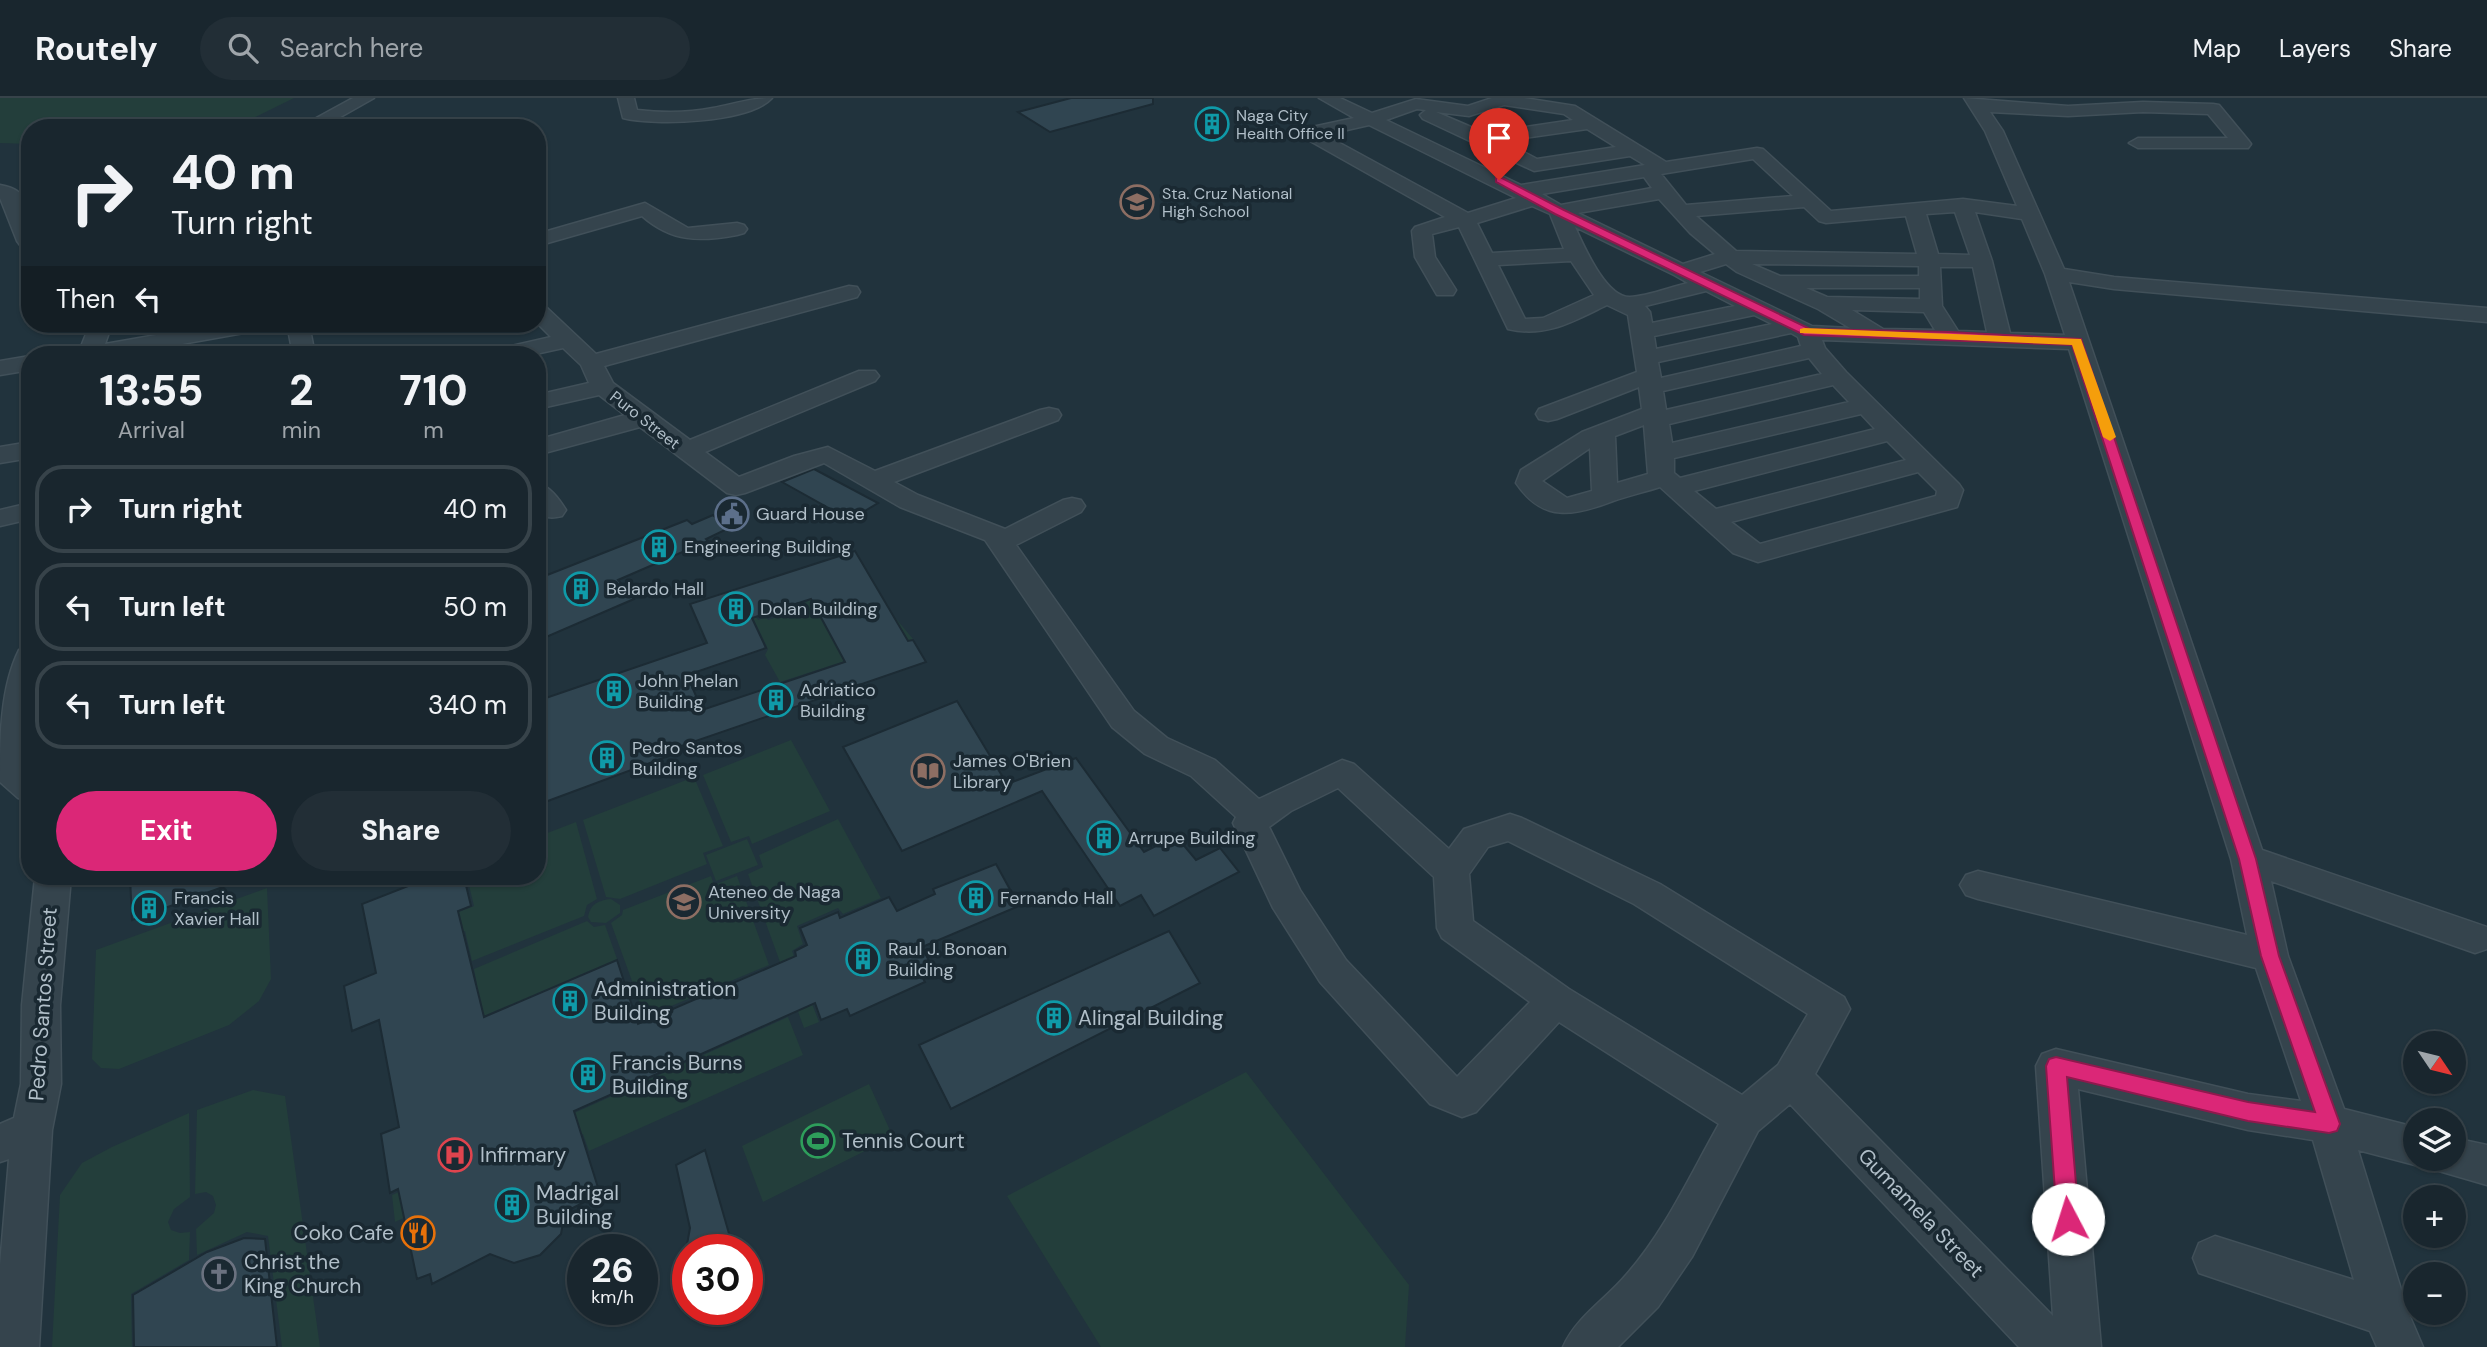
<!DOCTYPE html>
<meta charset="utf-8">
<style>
:root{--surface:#19262e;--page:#222e36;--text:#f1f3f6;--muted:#9fa5aa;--line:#37434a;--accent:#db2777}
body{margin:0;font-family:"DM Sans",sans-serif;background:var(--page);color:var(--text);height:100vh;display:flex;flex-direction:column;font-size:26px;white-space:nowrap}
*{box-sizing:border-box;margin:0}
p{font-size:23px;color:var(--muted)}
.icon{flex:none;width:38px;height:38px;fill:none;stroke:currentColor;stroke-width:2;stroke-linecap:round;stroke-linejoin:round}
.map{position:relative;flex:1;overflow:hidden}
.drawer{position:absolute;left:21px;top:248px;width:525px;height:539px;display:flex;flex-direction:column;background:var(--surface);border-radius:28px;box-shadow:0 2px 5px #0004,0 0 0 2px var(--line)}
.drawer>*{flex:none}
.top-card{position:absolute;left:21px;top:21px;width:525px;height:214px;border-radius:28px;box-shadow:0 2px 5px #0004,0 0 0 2px var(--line);background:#19262e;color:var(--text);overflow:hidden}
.needle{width:46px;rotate:125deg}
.controls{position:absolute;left:2403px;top:933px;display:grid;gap:14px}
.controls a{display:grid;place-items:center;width:63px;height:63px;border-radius:50%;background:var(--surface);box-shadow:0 2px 5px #0004,0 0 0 2px var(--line);font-size:35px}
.speed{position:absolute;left:567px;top:1136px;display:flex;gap:14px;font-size:35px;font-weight:700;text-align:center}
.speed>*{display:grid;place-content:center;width:91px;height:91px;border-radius:50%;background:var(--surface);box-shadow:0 2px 5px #0004,0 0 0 2px var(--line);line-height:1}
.speed small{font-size:18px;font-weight:400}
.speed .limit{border:10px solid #d22;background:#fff;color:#111}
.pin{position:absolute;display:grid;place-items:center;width:60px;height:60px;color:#fff;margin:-72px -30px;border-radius:50% 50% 50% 0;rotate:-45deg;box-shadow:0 0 7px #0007}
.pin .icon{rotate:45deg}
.me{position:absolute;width:77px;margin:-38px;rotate:355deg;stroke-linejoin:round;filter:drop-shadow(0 0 5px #0008)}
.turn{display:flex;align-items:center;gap:24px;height:147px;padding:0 35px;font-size:32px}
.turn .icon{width:91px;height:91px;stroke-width:2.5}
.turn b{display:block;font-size:49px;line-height:60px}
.then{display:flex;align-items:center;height:66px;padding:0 35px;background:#0003;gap:14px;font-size:26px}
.eta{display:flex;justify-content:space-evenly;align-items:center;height:119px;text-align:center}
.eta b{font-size:42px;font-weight:800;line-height:49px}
.primary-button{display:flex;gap:14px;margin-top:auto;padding:14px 35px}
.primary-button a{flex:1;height:80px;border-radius:42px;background:var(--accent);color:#fff;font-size:28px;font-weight:800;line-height:80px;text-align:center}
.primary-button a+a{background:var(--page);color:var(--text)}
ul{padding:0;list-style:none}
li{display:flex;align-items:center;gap:21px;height:88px;margin:0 14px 10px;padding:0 21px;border:4px solid var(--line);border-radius:28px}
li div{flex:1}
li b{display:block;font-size:26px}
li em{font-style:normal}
header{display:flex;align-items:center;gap:42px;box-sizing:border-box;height:98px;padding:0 35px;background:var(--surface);border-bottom:2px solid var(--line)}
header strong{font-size:33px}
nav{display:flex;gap:38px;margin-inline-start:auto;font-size:24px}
.search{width:490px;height:63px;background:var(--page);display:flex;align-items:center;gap:18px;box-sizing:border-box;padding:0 24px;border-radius:38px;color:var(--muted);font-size:26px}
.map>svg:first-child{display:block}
.green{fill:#233e3b}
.building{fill:#304551;stroke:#1c2b34;stroke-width:2;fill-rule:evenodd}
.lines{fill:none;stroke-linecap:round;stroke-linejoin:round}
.minor-casing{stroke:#415059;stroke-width:3}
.minor{fill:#35444d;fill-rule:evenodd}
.route{fill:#db2777;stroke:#8e194d;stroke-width:2}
.slow{fill:#f59e0b}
.labels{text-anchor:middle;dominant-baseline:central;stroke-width:7;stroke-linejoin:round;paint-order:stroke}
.far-poi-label{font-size:16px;fill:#b1bfc9;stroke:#1a2932;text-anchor:start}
.far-street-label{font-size:16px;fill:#b1bfc9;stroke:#1a2932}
.poi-label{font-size:18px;fill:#b1bfc9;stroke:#1a2932;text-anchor:start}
.near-poi-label{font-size:21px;fill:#b1bfc9;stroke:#1a2932;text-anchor:start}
.near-street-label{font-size:21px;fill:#b1bfc9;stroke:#1a2932}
</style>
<header>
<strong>Routely</strong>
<div class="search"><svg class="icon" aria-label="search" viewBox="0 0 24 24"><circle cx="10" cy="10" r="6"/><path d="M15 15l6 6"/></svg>Search here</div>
<nav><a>Map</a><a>Layers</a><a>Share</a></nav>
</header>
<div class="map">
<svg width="2487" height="1249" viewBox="0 0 2487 1249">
<rect width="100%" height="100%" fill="#21333d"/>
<g class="green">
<polygon points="0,0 294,0 233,30 30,30 30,46 0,45"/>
<polygon points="811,501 830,536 892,516 913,541 780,584 765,557 768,551 753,520 756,519 758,522 766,519 768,522 801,511 800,508"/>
<polygon points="791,642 830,713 752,746 749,738 731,744 703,677"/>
<polygon points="694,679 723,748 703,755 707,766 620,801 606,799 583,722"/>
<polygon points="838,721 881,800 843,816 838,810 797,828 803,846 792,853 819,924 804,930 748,776 763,769 759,757"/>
<polygon points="576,724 597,801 587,807 584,818 472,863 465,833 417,852 414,832 474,808 467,779 537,779 537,739"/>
<polygon points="747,741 758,767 716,783 706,757"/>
<polygon points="711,778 714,787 737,778 769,867 645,919 611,825 622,817 623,812"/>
<polygon points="267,790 271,881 259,903 229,927 119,971 101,970 92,961 96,852"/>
<path d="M611,801L620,807V815L606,825L591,824L588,819C590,806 599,802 611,801Z"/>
<polygon points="587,823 594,829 605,827 617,861 437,938 430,907 477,887 474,871"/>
<polygon points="788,919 803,957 589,1053 583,1036 395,1124 392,1097"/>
<polygon points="1246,974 1409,1187 1405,1249 1101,1249 1007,1098"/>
<polygon points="869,986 893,1039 763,1104 742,1048"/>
<polygon points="253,992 285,998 320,1249 282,1249 268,1138 247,1134 197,1157 196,1131 214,1115 216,1107 213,1098 206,1094 195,1096 197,1012"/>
<polygon points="189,1015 190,1099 174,1111 168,1124 171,1132 180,1135 190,1134 189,1162 131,1196 132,1249 52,1249 60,1097 82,1065 112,1049"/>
</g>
<g class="building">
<polygon points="1071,0 1153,0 1153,6 1050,34 1018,14"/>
<polygon points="814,371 878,405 850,422 782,384"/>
<polygon points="713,417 727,431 706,441 708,443 618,482 634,501 537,543 537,481 687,422 692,426"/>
<path d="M855,453L908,543L913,542L926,564L675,650L677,655L537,707V603L707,545L690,506ZM811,501L845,564L702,612L687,577L766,550L752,520Z"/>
<polygon points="957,603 1007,686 1076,660 1144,754 1176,738 1196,762 1220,750 1239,774 1154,818 1141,797 1120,808 1042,693 902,753 843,649"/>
<polygon points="996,766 1019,808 922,849 932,869 920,874 925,884 850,918 847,911 821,922 815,905 574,1013 600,1096 565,1114 561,1136 540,1157 514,1165 490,1156 432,1186 430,1176 417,1181 398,1091 390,1095 381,1036 399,1029 379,922 352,933 344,888 376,875 362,806 431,779 464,779 471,808 458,813 484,919 617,862 638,926 796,858 795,853 807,847 800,830 838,814 840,820 889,799 897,813 935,796 933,791"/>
<polygon points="130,779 245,779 245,781 132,822"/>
<polygon points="1169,833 1200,885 951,1011 919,947"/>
<polygon points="705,1052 732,1146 724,1152 686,1152 690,1130 676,1067"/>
<polygon points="244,1140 265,1141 277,1249 134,1249 133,1197 207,1154"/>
</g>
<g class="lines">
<defs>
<g id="minor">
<polygon points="353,0 374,0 321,30 298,30"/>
<path d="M618,0H634L637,12C662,15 688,15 713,10C734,6 751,0 772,0C750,25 654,28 623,20Z"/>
<path d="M1319,0H1340L1372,15L1416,1L1468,8L1492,0H1524L1575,8L1666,64L1757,50L1763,51L1831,113L1963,101L2017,108L1985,33L1964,0L2068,8L2143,4L2213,6L2219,7L2248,42L2251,46L2248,50H2138L2129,45L2138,40H2228L2208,16L2143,14L2068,18L1990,14L2003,33L2064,171L2114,179L2487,210V224L2114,191L2069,184L2262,752L2487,829V851L2475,855L2271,783L2288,858L2344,1011L2415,1029V1060H2430L2415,1067L2358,1052L2408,1214L2423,1249H2377L2370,1233L2199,1175L2193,1160L2199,1145L2215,1138L2354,1182L2313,1042L2248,1032L2078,991L2101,1249H2019L1790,1006L1758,1033L1692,1159L1658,1209L1618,1249H1563C1576,1219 1605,1202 1626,1177C1665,1133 1690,1077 1719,1026L1559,924L1476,1014L1462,1019L1430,1006L1320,884L1273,810L1233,725L1236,719L1191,678L1145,656L1112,629L985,442L900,409L824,365L745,395L736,397L727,395L640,329L537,357V342L625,317L599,297L537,311V297L589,285L581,267L563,250L531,257H491L494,252L551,239L537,225V206L545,208L596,256L849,188L857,189L860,194L857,199L604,268L613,285L690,342L859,273H875L879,278L875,283L705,354L739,379L794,358L828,349L875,373L1040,312L1049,310L1058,312L1061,317L1058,322L894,384L918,397L1005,431L1063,402L1072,400L1081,402L1085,408L1081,414L1016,447L1134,613L1167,640L1215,662L1259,701L1342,662L1354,666L1449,751L1464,731L1510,716L1522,720L1660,786L1844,899L1850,911L1815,976L2053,1218L2036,968L2042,956L2056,951L2248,996L2301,1003L2256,870L1978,801L1966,797L1960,787L1966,777L1978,773L2247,837L2231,761L2069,251L1822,242L1825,250L1846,274L1959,386L1963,392L1957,409L1758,464L1733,455L1660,389C1644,394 1628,398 1613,403C1574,418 1543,425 1516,385L1521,372L1582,334L1642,311L1639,289L1557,321L1548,323L1539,321L1536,316L1539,311L1637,274L1628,217L1607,207C1574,223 1546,240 1508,231L1459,129L1432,136L1435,159L1456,192L1453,197H1437L1415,159L1412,133L1415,129L1445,119L1303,39L1300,35L1303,31L1354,20ZM1504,7L1564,16L1573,22L1485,35L1436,14L1469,18ZM1417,11L1426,12L1420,17L1423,21L1534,73L1630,58L1645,67L1521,87L1386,22ZM1369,27L1516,100L1468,115L1325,37ZM1587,31L1616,49L1537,61L1503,43ZM1753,61L1793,98L1686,107L1661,76ZM1644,79L1652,90L1561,107L1542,96ZM1659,101L1690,135L1715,156L1683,166L1578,115ZM1532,108L1550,116L1564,151L1492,155L1477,125ZM1804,109L1819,123L1826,125L1906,118L1917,156L1736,153L1696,118ZM1955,114L1970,157L1938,156L1926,116ZM1975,114L2022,121L2045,176L2065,237L2010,235L1992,163ZM1575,129L1674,177L1688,185C1670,189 1648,198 1630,199C1606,200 1584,148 1575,129ZM1571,163L1594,197L1543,220L1525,221L1498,167ZM1726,166L1737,174L1818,211L1850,230L1812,228L1700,174ZM1752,166L1919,168V178H1780ZM1940,169H1973L1987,234L1958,233L1942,208ZM1806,190H1920V201L1827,199ZM1706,193L1735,208L1652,225L1650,214L1645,208ZM1852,212L1924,214L1935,232L1883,231ZM1754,217L1772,226L1656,251L1654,238ZM1791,235L1798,239L1801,248L1661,280L1658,264ZM1809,260L1822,276L1666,312L1663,293ZM1833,287L1849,304L1672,345L1669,326ZM1861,316L1875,331L1680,380L1674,375V360ZM1644,327L1648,376L1617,385L1615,338ZM1887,343L1906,362L1716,411L1694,393ZM1590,350L1592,393L1567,400L1542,383ZM1918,374L1937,393L1936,398L1760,446L1731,424ZM1338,690L1434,779L1437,830L1442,840L1530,904L1457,979L1346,862L1300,792L1269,729L1291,713ZM1508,743L1634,806L1808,916L1778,967L1742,997L1569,891L1473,823L1469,776L1488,749Z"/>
<path d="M0,87C5,88 13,90 17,93C30,101 30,135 30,148L20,147L17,143L0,100Z"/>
<path d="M645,105L688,130L737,125L744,127L747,131L744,135L737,137C699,144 672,144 642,118L537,148V136Z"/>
<polygon points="90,226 112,226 105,246 219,226 266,226 263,231 255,233 120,257 72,257 75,252 80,251"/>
<polygon points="287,226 309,226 315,257 293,257"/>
<polygon points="30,258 30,272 0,277 0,263"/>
<polygon points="30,344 30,360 0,365 0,349"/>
<path d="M537,385C550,388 559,401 566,412L562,418C534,425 537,406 537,385Z"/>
<polygon points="30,405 30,421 0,428 0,412"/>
<path d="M30,549V629L24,668L30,673V703L18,700L0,684C0,641 0,590 19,552Z"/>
<polygon points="35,779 71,779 60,907 61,986 52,1032 39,1249 0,1249 0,1167 9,1061 0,1064 0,1026 14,1020 21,986 22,907"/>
<polygon points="2454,1040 2487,1047 2487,1087 2439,1073 2434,1060 2454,1060"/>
</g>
</defs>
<use href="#minor" class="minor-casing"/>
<use href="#minor" class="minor"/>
</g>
<polygon class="route" points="1496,80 1502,80 1562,111 1810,231 1949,234 2081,241 2256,761 2279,858 2340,1026 2337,1033 2329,1035 2248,1023 2067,979 2079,1121 2075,1128 2068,1132 2060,1128 2057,1121 2046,968 2049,961 2056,959 2248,1004 2315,1014 2261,858 2239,761 2072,247 1804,237 1555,116 1496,84"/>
<polygon class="slow" points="1804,230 2081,241 2116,339 2110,343 2103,339 2072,247 1800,235 1800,231"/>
<defs>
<symbol id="building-ring" viewBox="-11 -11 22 22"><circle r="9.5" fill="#1a2932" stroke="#0f9aa8" stroke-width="1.5"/><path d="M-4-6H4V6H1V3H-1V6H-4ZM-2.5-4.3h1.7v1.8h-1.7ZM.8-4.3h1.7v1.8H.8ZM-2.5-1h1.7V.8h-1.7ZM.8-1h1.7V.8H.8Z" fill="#0f9aa8"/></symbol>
<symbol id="school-ring" viewBox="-11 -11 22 22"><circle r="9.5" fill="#1a2932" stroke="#8d6e63" stroke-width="1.5"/><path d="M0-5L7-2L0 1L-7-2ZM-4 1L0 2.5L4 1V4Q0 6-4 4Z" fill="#8d6e63"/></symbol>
<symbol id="civic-ring" viewBox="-11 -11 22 22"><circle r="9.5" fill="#1a2932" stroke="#5c6f8a" stroke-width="1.5"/><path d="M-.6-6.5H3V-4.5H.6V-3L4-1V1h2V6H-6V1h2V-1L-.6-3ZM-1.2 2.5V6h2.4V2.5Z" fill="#5c6f8a"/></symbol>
<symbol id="library-ring" viewBox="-11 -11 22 22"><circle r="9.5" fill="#1a2932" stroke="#8d6e63" stroke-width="1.5"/><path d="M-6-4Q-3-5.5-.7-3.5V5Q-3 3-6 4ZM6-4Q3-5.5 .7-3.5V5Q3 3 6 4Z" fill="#8d6e63"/></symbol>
<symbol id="university-ring" viewBox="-11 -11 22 22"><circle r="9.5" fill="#1a2932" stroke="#8d6e63" stroke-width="1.5"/><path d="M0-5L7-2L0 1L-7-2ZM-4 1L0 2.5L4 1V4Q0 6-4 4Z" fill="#8d6e63"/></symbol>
<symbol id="stadium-ring" viewBox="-11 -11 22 22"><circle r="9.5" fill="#1a2932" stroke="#2e9e5b" stroke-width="1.5"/><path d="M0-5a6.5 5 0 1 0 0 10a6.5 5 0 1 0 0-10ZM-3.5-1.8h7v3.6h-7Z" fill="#2e9e5b"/></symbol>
<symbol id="hospital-ring" viewBox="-11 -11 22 22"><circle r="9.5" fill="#1a2932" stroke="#e0444e" stroke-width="1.5"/><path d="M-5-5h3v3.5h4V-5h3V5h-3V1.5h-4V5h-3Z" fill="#e0444e"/></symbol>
<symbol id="restaurant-ring" viewBox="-11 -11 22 22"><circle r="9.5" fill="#1a2932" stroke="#e8710a" stroke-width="1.5"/><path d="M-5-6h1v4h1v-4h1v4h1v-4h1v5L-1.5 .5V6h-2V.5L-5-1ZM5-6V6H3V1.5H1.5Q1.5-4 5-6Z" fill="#e8710a"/></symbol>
<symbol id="church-ring" viewBox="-11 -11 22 22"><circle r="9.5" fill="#1a2932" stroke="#6b7280" stroke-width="1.5"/><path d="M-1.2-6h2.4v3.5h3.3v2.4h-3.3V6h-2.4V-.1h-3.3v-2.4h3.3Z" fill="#6b7280"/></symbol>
</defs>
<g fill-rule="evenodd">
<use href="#building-ring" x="1193" y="7" width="38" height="38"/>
<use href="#school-ring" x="1118" y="85" width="38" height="38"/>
<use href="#civic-ring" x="713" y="397" width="38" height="38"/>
<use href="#building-ring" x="640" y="430" width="38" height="38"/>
<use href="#building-ring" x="562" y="472" width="38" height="38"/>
<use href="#building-ring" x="717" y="492" width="38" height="38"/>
<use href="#building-ring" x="595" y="574" width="38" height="38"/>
<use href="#building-ring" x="757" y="583" width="38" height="38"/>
<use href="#building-ring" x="588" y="641" width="38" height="38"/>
<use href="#library-ring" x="909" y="654" width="38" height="38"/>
<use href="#building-ring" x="1085" y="721" width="38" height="38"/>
<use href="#building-ring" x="957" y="781" width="38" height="38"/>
<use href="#university-ring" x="665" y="785" width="38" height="38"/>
<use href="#building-ring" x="130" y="791" width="38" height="38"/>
<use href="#building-ring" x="844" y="842" width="38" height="38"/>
<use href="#building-ring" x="551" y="884" width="38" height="38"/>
<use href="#building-ring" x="1035" y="901" width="38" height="38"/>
<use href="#building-ring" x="569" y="958" width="38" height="38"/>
<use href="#stadium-ring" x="799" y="1024" width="38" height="38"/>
<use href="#hospital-ring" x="436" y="1038" width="38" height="38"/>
<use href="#building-ring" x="493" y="1088" width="38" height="38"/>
<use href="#restaurant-ring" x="399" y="1116" width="38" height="38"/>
<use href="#church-ring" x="200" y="1157" width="38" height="38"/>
</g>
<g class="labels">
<g class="far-poi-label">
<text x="1236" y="17">Naga City<tspan x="1236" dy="18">Health Office II</tspan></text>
<text x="1162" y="95">Sta. Cruz National<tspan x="1162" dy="18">High School</tspan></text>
</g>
<g class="far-street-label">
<text transform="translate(645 322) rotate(38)">Puro Street</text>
</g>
<g class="poi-label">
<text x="756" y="416">Guard House</text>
<text x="684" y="449">Engineering Building</text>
<text x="606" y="491">Belardo Hall</text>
<text x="760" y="511">Dolan Building</text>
<text x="638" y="583">John Phelan<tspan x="638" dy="21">Building</tspan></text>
<text x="800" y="592">Adriatico<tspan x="800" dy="21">Building</tspan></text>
<text x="632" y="650">Pedro Santos<tspan x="632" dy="21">Building</tspan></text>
<text x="953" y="663">James O'Brien<tspan x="953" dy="21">Library</tspan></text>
<text x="1128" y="740">Arrupe Building</text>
<text x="708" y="794">Ateneo de Naga<tspan x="708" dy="21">University</tspan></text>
<text x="174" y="800">Francis<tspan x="174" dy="21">Xavier Hall</tspan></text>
<text x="1000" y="800">Fernando Hall</text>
<text x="888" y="851">Raul J. Bonoan<tspan x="888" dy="21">Building</tspan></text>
</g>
<g class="near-poi-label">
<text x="594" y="891">Administration<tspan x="594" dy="24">Building</tspan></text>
<text x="1078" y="920">Alingal Building</text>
<text x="612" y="965">Francis Burns<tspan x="612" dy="24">Building</tspan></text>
<text x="842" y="1043">Tennis Court</text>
<text x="480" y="1057">Infirmary</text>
<text x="536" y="1095">Madrigal<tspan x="536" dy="24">Building</tspan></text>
<text x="394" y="1135" text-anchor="end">Coko Cafe</text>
<text x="244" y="1164">Christ the<tspan x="244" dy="24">King Church</tspan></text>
</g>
<g class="near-street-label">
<text transform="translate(43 906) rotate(-86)">Pedro Santos Street</text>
<text transform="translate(1921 1115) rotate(46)">Gumamela Street</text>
</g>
</g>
</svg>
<div class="controls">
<a><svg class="needle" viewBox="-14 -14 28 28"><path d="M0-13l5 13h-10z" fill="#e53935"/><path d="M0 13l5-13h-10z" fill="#9fa5aa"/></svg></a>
<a><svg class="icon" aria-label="layers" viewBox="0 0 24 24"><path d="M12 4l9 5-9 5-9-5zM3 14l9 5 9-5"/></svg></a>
<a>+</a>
<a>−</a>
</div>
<div class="speed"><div>26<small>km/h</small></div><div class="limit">30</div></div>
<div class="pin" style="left:1499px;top:82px;background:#d93025"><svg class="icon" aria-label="arrive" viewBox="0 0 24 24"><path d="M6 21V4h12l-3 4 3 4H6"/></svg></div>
<svg class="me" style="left:2068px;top:1121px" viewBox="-20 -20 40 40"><circle r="19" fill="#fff"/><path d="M0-13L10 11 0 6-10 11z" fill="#db2777"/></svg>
<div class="top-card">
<div class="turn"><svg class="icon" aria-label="right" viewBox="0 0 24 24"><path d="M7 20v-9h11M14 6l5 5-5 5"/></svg><div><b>40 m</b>Turn right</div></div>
<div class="then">Then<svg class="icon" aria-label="left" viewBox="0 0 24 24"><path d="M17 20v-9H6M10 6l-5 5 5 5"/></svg></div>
</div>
<section class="drawer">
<div class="eta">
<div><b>13:55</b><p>Arrival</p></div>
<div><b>2</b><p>min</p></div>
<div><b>710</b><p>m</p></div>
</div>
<ul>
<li><svg class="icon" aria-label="right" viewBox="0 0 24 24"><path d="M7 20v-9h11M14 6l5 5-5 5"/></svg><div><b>Turn right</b></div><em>40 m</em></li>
<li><svg class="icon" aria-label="left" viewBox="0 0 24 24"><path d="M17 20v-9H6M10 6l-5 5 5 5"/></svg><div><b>Turn left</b></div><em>50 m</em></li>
<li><svg class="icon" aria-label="left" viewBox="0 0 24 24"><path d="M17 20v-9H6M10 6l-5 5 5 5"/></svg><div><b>Turn left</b></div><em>340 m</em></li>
</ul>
<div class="primary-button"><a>Exit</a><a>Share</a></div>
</section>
</div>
